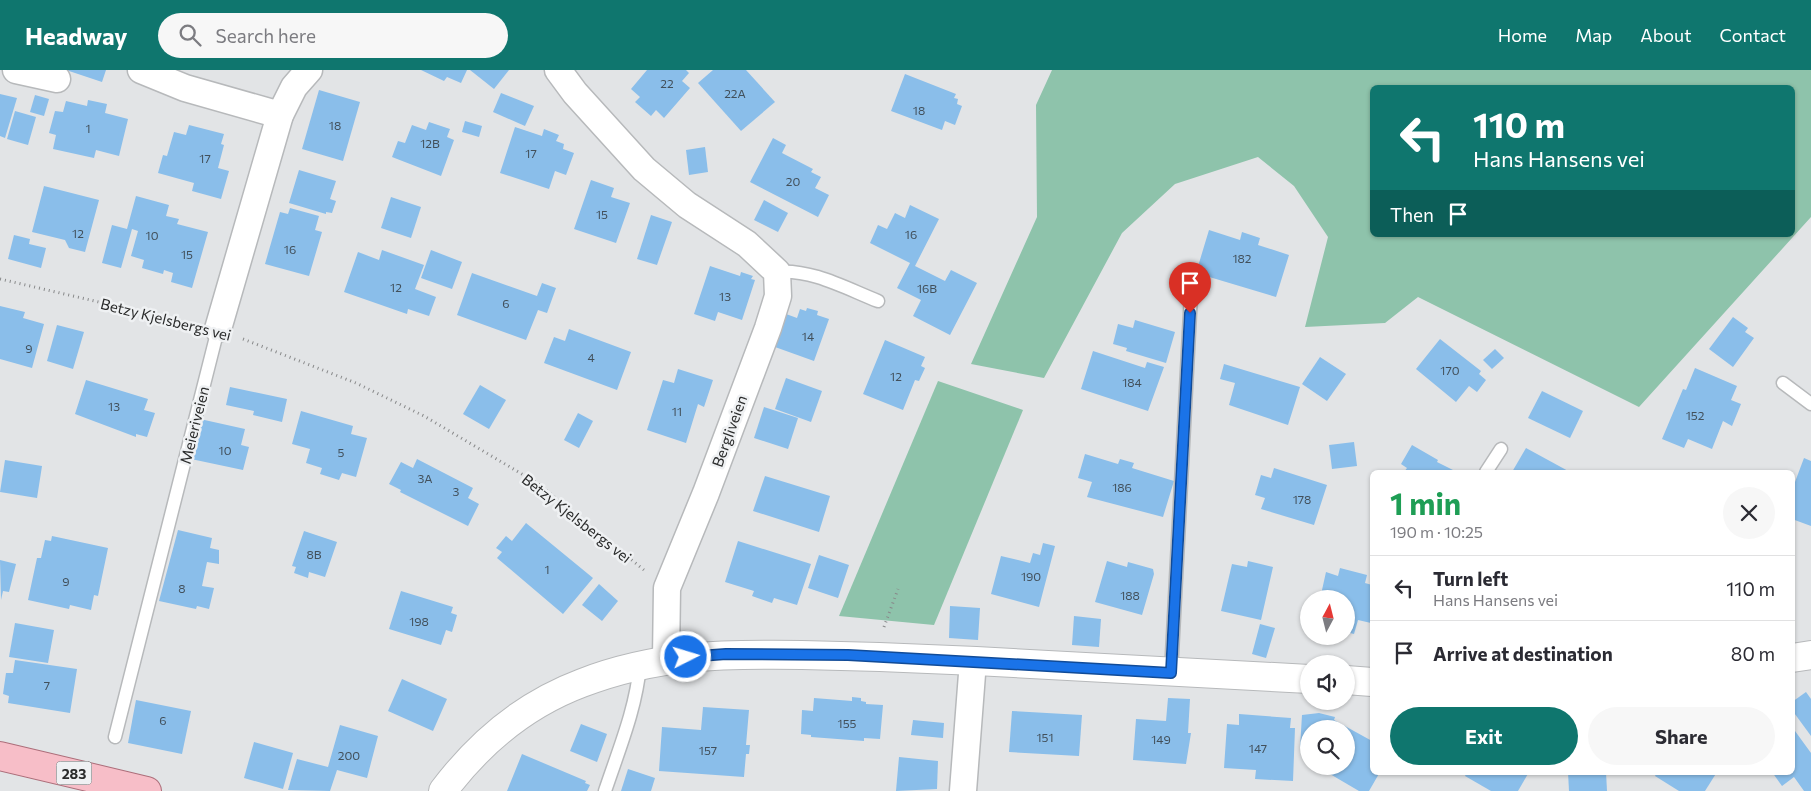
<!DOCTYPE html>
<meta charset="utf-8">
<style>
:root{--surface:#fff;--page:#f7f7f7;--text:#2b2b33;--muted:#7c7c81;--line:#e1e1e2;--accent:#0f766e}
body{margin:0;font-family:Commissioner,sans-serif;background:var(--page);color:var(--text);height:100vh;display:flex;flex-direction:column;font-size:19px;white-space:nowrap}
*{box-sizing:border-box;margin:0}
p{font-size:16px;color:var(--muted)}
.icon{flex:none;width:28px;height:28px;fill:none;stroke:currentColor;stroke-width:2;stroke-linecap:round;stroke-linejoin:round}
.map{position:relative;flex:1;overflow:hidden}
.details{position:absolute;left:1370px;top:400px;width:425px;height:305px;display:flex;flex-direction:column;background:var(--surface);border-radius:8px;box-shadow:0 1px 4px #0004}
.details>*{flex:none}
.top-card{position:absolute;left:1370px;top:15px;width:425px;height:152px;border-radius:8px;box-shadow:0 1px 4px #0004;background:#0f766e;color:#fff;overflow:hidden}
.needle{width:32px;rotate:7deg}
.buttons{position:absolute;left:1300px;top:520px;display:grid;gap:10px}
.buttons a{display:grid;place-items:center;width:55px;height:55px;border-radius:50%;background:var(--surface);box-shadow:0 1px 4px #0004;font-size:25px}
.pin{position:absolute;display:grid;place-items:center;width:42px;height:42px;color:#fff;margin:-51px -21px;border-radius:50% 50% 50% 0;rotate:-45deg;box-shadow:0 0 5px #0007}
.pin .icon{rotate:45deg}
.me{position:absolute;width:55px;margin:-28px;rotate:85deg;stroke-linejoin:round;filter:drop-shadow(0 0 4px #0008)}
.turn{display:flex;align-items:center;gap:18px;height:105px;padding:0 20px;font-size:22px}
.turn .icon{width:65px;height:65px;stroke-width:2.5}
.turn b{display:block;font-size:35px;line-height:42px}
.then{display:flex;align-items:center;height:48px;padding:0 20px;background:#0003;gap:10px;font-size:19px}
.round{display:grid;place-items:center;flex:none;width:52px;height:52px;border-radius:26px;background:var(--page)}
.head{display:flex;align-items:center;justify-content:space-between;height:85px;padding:0 20px}
h1{font-size:30px;font-weight:700;line-height:38px;color:#1e9e55}
.action{display:flex;gap:10px;margin-top:auto;padding:10px 20px}
.action a{flex:1;height:58px;border-radius:30px;background:var(--accent);color:#fff;font-size:20px;font-weight:700;line-height:58px;text-align:center}
.action a+a{background:var(--page);color:var(--text)}
ul{padding:0;list-style:none}
li{display:flex;align-items:center;gap:15px;height:65px;padding:0 20px;border-top:1px solid var(--line)}
li div{flex:1}
li b{display:block;font-size:19px}
li em{font-style:normal}
header{display:flex;align-items:center;gap:30px;box-sizing:border-box;height:70px;padding:0 25px;background:var(--accent);color:#fff}
header strong{font-size:24px}
nav{display:flex;gap:28px;margin-inline-start:auto;font-size:18px}
.search{width:350px;height:45px;background:var(--page);display:flex;align-items:center;gap:12px;box-sizing:border-box;padding:0 18px;border-radius:28px;color:var(--muted);font-size:19px}
.map>svg:first-child{display:block}
.green{fill:#8ec3ab;fill-rule:evenodd}
.building{fill:#8abeea}
.lines{fill:none;stroke-linecap:round;stroke-linejoin:round}
.lane-casing{stroke:#b7b9bb;stroke-width:15}
.street-casing{stroke:#b7b9bb;stroke-width:29}
.secondary-casing{stroke:#b7b9bb;stroke-width:30}
.primary-casing{stroke:#ac6e7a;stroke-width:30}
.path{stroke:#88898a;stroke-width:3;stroke-dasharray:1 4;stroke-linecap:butt}
.lane{stroke:#fff;stroke-width:12}
.street{stroke:#fff;stroke-width:26}
.secondary{stroke:#fff;stroke-width:28}
.primary{stroke:#f7bec8;stroke-width:28}
.route-casing{stroke:#114b97;stroke-width:12}
.route{stroke:#1a73e8;stroke-width:9}
.labels{text-anchor:middle;dominant-baseline:central;stroke-width:5;stroke-linejoin:round;paint-order:stroke}
.number-label{font-size:12px;fill:#42505b}
.shield{fill:#eff1f3;stroke:#656667;stroke-width:1}
.shield-label{font-size:14px;font-weight:bold;fill:#2a2b2b}
.street-label{font-size:15px;fill:#2a2b2b;stroke:#eff1f3}
</style>
<header>
<strong>Headway</strong>
<div class="search"><svg class="icon" aria-label="search" viewBox="0 0 24 24"><circle cx="10" cy="10" r="6"/><path d="M15 15l6 6"/></svg>Search here</div>
<nav><a>Home</a><a>Map</a><a>About</a><a>Contact</a></nav>
</header>
<div class="map">
<svg width="1811" height="721" viewBox="0 0 1811 721">
<rect width="100%" height="100%" fill="#e2e4e6"/>
<g class="green">
<path d="M1052,0H1811V147L1639,337L1418,227L1385,253L1305,257L1328,167L1294,116L1258,87L1175,114L1122,163L1044,308L971,294L1037,147L1036,35ZM1372,18H1792V165H1372Z"/>
<polygon points="938,311 1023,340 934,555 839,546"/>
</g>
<g class="building">
<polygon points="66,0 106,0 102,12"/>
<polygon points="421,0 467,0 461,13 447,7 444,11"/>
<polygon points="470,0 509,0 494,19"/>
<polygon points="647,0 686,0 689,3 682,11 690,18 664,48 656,40 651,46 635,32 640,27 631,19"/>
<polygon points="713,0 746,0 775,32 741,61 698,13"/>
<polygon points="905,4 956,24 954,28 958,29 957,34 962,36 955,55 945,51 942,60 891,41"/>
<polygon points="319,20 360,32 343,91 302,79"/>
<polygon points="501,23 534,36 525,56 493,42"/>
<polygon points="0,24 17,28 5,68 0,66"/>
<polygon points="35,25 49,29 44,46 30,42"/>
<polygon points="88,30 107,34 105,43 128,49 119,86 96,80 94,88 53,79 56,65 49,63 55,41 63,42 66,31 87,36"/>
<polygon points="15,41 36,47 28,75 7,69"/>
<polygon points="465,51 482,56 479,67 462,62"/>
<polygon points="429,52 450,59 447,67 454,70 441,106 392,87 398,71 405,73 412,55 426,60"/>
<polygon points="189,55 224,64 221,74 224,75 218,98 229,101 221,129 192,121 194,113 158,103 163,85 167,86 174,62 186,65"/>
<polygon points="515,57 542,66 544,59 559,65 556,71 564,74 563,79 574,83 566,105 555,101 549,119 500,103"/>
<polygon points="773,68 786,75 782,83 813,99 811,102 821,107 815,118 829,125 818,147 750,112"/>
<polygon points="705,77 708,102 689,105 686,80"/>
<polygon points="299,100 336,111 330,129 336,131 332,143 326,142 326,144 289,133"/>
<polygon points="591,110 614,118 611,127 630,133 616,173 574,159"/>
<polygon points="44,116 99,130 85,182 69,178 65,170 32,162"/>
<polygon points="136,126 169,135 166,146 179,149 177,154 208,162 192,218 171,212 173,203 164,200 163,204 142,198 144,190 131,186 138,161 132,159 121,198 102,193 112,155 127,159"/>
<polygon points="391,127 421,137 411,168 381,158"/>
<polygon points="764,130 788,143 778,162 754,150"/>
<polygon points="910,135 939,149 915,196 945,211 951,200 977,213 950,265 913,246 921,230 897,218 910,193 870,173 878,155 887,159 895,143 905,148"/>
<polygon points="290,138 319,146 315,160 322,162 309,206 265,194 280,142 288,144"/>
<polygon points="651,145 672,152 657,195 637,189"/>
<polygon points="1209,160 1240,170 1242,162 1260,168 1258,175 1289,185 1276,227 1196,203"/>
<polygon points="14,165 30,169 29,174 46,178 41,198 8,189"/>
<polygon points="382,180 424,195 415,219 436,227 429,246 408,239 407,244 344,222 358,182 379,190"/>
<polygon points="431,180 462,192 452,219 421,208"/>
<polygon points="710,196 740,206 741,202 753,206 751,209 755,210 742,250 718,242 715,251 694,244"/>
<polygon points="472,203 537,226 542,213 556,218 547,243 538,240 526,270 457,245"/>
<polygon points="0,236 25,242 23,248 44,254 32,298 0,289"/>
<polygon points="807,238 818,241 817,245 829,249 814,291 775,277 786,244 797,248 800,239 806,241"/>
<polygon points="1733,247 1748,258 1745,262 1754,268 1733,297 1709,279"/>
<polygon points="1135,250 1175,262 1166,293 1126,281 1127,278 1113,274 1118,254 1133,258"/>
<polygon points="57,255 84,262 73,299 47,291"/>
<polygon points="569,259 631,282 617,320 544,293 554,267 565,271"/>
<polygon points="1440,269 1481,301 1479,304 1486,310 1477,322 1469,316 1456,332 1416,299"/>
<polygon points="885,270 925,287 921,296 925,298 919,311 915,310 903,340 863,324"/>
<polygon points="1495,279 1504,288 1492,299 1483,290"/>
<polygon points="1093,281 1145,298 1147,292 1164,297 1148,341 1081,319"/>
<polygon points="1320,287 1346,304 1327,331 1302,314"/>
<polygon points="1224,294 1300,317 1288,355 1229,335 1235,313 1220,309"/>
<polygon points="1695,298 1737,316 1731,330 1741,334 1732,356 1723,351 1712,379 1688,369 1684,378 1662,369 1683,319 1686,320"/>
<polygon points="678,299 713,310 704,337 698,334 686,373 647,360 663,310 674,313"/>
<polygon points="786,308 822,321 811,352 775,339"/>
<polygon points="86,310 148,329 144,340 155,343 147,367 136,364 136,367 75,344"/>
<polygon points="480,315 506,330 489,359 463,344"/>
<polygon points="230,317 287,329 282,352 253,345 254,341 226,335"/>
<polygon points="1542,321 1583,341 1570,368 1528,348"/>
<polygon points="764,337 798,348 788,379 754,368"/>
<polygon points="301,341 353,356 351,364 367,368 356,407 342,403 339,410 320,404 322,398 306,393 310,379 292,374"/>
<polygon points="578,343 593,351 579,378 564,370"/>
<polygon points="200,349 245,359 241,375 249,377 243,400 191,389"/>
<polygon points="1354,372 1357,396 1332,399 1329,375"/>
<polygon points="1412,375 1438,390 1437,392 1457,402 1404,402 1407,398 1401,394"/>
<polygon points="1526,378 1570,402 1512,402"/>
<polygon points="1085,384 1118,394 1120,389 1134,393 1132,398 1174,411 1163,447 1087,427 1092,412 1078,408"/>
<polygon points="1804,388 1811,391 1811,456 1792,449 1792,411 1795,412"/>
<polygon points="417,389 473,418 468,428 479,434 468,456 400,422 401,420 389,414 401,392 413,398"/>
<polygon points="5,390 42,396 37,428 0,422"/>
<polygon points="1274,398 1327,415 1314,455 1261,439 1265,428 1255,425 1261,405 1271,408"/>
<polygon points="765,406 830,426 819,462 753,441"/>
<polygon points="526,453 593,508 563,544 497,488 502,482 496,478 506,466 512,471"/>
<polygon points="178,460 212,468 210,478 219,480 219,494 207,492 202,516 214,518 209,539 197,536 196,539 159,531"/>
<polygon points="304,461 337,472 325,507 309,502 308,508 294,503 296,497 292,496"/>
<polygon points="52,466 108,478 98,526 94,525 91,540 70,535 69,539 28,530 37,488 41,488 45,470 51,471"/>
<polygon points="738,471 811,494 797,535 774,528 772,533 752,526 754,521 725,512"/>
<polygon points="1043,473 1055,476 1039,537 991,524 1001,486 1030,493 1033,483 1040,485"/>
<polygon points="819,485 849,495 838,528 808,518"/>
<polygon points="0,490 16,494 9,522 3,521 1,530"/>
<polygon points="1107,491 1127,497 1128,492 1153,499 1154,504 1142,545 1095,532"/>
<polygon points="1248,491 1273,497 1261,550 1221,541 1232,494 1247,497"/>
<polygon points="1340,498 1367,505 1365,513 1372,515 1371,553 1358,550 1354,564 1346,562 1346,529 1320,529 1326,502 1338,506"/>
<polygon points="599,514 618,531 602,551 582,535"/>
<polygon points="401,521 453,537 451,543 457,545 452,562 446,560 441,575 389,559"/>
<polygon points="950,536 980,538 978,570 949,568"/>
<polygon points="1074,546 1101,549 1099,577 1072,575"/>
<polygon points="15,553 54,560 48,593 9,587"/>
<polygon points="1260,554 1275,558 1266,588 1252,584"/>
<polygon points="15,590 77,599 70,643 8,633 9,626 3,624 6,603 13,603"/>
<polygon points="402,609 447,629 433,661 388,641"/>
<polygon points="1806,622 1811,629 1811,666 1792,640 1792,632"/>
<polygon points="852,627 861,628 861,631 866,632 866,634 883,635 880,669 864,668 864,671 811,667 811,665 801,664 802,640 813,641 814,628 852,631"/>
<polygon points="1168,628 1190,629 1188,663 1191,663 1186,694 1133,690 1136,649 1166,651"/>
<polygon points="136,630 191,641 182,684 128,673"/>
<polygon points="703,637 749,640 746,675 750,675 749,684 746,684 744,707 659,701 662,657 701,660"/>
<polygon points="1012,641 1082,645 1079,686 1009,682"/>
<polygon points="1319,643 1335,647 1334,650 1372,671 1372,702 1380,702 1369,721 1359,721 1330,704 1334,696 1346,696 1346,659 1309,659 1309,679 1300,678 1302,645"/>
<polygon points="1239,644 1291,648 1290,658 1295,658 1293,711 1255,709 1256,700 1224,698 1227,654 1239,655"/>
<polygon points="913,650 944,653 943,668 911,665"/>
<polygon points="581,654 607,664 597,692 570,681"/>
<polygon points="340,655 378,666 367,708 337,700 330,721 288,720 297,689 328,697"/>
<polygon points="1795,661 1811,683 1811,721 1804,721 1794,707 1782,716 1772,702 1792,702 1792,664"/>
<polygon points="254,672 293,683 283,719 244,708"/>
<polygon points="522,684 586,711 585,713 590,715 587,721 507,721"/>
<polygon points="899,687 938,691 937,719 896,721"/>
<polygon points="628,699 655,708 651,721 621,721"/>
<polygon points="1467,702 1529,702 1518,721 1491,721 1465,706"/>
<polygon points="1568,702 1606,702 1607,721 1569,721"/>
<polygon points="1657,702 1717,702 1705,721 1679,721 1655,706"/>
</g>
<g class="lines">
<defs>
<g id="lane">
<path d="M777,202C812,199 845,218 878,231"/>
<polyline points="1783,313 1811,334"/>
<polyline points="1486,402 1501,379"/>
<polyline points="1171,603 1191,224"/>
<polyline points="115,667 218,259"/>
<path d="M605,721C619,679 636,639 640,595"/>
</g>
<g id="street">
<polyline points="16,0 57,9"/>
<polyline points="141,0 185,18 280,45"/>
<polyline points="558,0 575,23 644,99 687,135 747,174 777,202 778,226 768,258 706,423 667,518 666,589"/>
<polyline points="218,259 280,45 294,17 309,0"/>
<polyline points="963,721 973,591"/>
</g>
<g id="secondary">
<polyline points="1792,588 1811,585"/>
<polyline points="1346,610 1372,612"/>
<path d="M443,721C479,673 526,634 582,613C657,584 724,584 802,585C860,586 918,588 976,591C1087,598 1198,604 1309,609"/>
</g>
<polyline id="primary" points="0,686 147,721"/>
</defs>
<use href="#lane" class="lane-casing"/>
<use href="#street" class="street-casing"/>
<use href="#secondary" class="secondary-casing"/>
<use href="#primary" class="primary-casing"/>
<g class="path">
<polyline points="0,209 189,253"/>
<polyline points="243,269 356,313 424,346 537,413 644,500"/>
<polyline points="884,557 898,519"/>
</g>
<use href="#lane" class="lane"/>
<use href="#street" class="street"/>
<use href="#secondary" class="secondary"/>
<use href="#primary" class="primary"/>
</g>
<g class="lines">
<defs>
<polyline id="route" points="686,587 726,584 848,585 1171,603 1190,243"/>
</defs>
<use href="#route" class="route-casing"/>
<use href="#route" class="route"/>
</g>
<g class="labels">
<g class="number-label">
<text x="667" y="13">22</text>
<text x="735" y="23">22A</text>
<text x="919" y="40">18</text>
<text x="335" y="55">18</text>
<text x="88" y="58">1</text>
<text x="430" y="73">12B</text>
<text x="531" y="83">17</text>
<text x="205" y="88">17</text>
<text x="793" y="111">20</text>
<text x="602" y="144">15</text>
<text x="78" y="163">12</text>
<text x="911" y="164">16</text>
<text x="152" y="165">10</text>
<text x="290" y="179">16</text>
<text x="187" y="184">15</text>
<text x="1242" y="188">182</text>
<text x="396" y="217">12</text>
<text x="927" y="218">16B</text>
<text x="725" y="226">13</text>
<text x="506" y="233">6</text>
<text x="808" y="266">14</text>
<text x="29" y="278">9</text>
<text x="591" y="287">4</text>
<text x="1450" y="300">170</text>
<text x="896" y="306">12</text>
<text x="1132" y="312">184</text>
<text x="114" y="336">13</text>
<text x="677" y="341">11</text>
<text x="1695" y="345">152</text>
<text x="225" y="380">10</text>
<text x="341" y="382">5</text>
<text x="425" y="408">3A</text>
<text x="1122" y="417">186</text>
<text x="456" y="421">3</text>
<text x="1302" y="429">178</text>
<text x="314" y="484">8B</text>
<text x="547" y="499">1</text>
<text x="1031" y="506">190</text>
<text x="66" y="511">9</text>
<text x="182" y="518">8</text>
<text x="1130" y="525">188</text>
<text x="419" y="551">198</text>
<text x="47" y="615">7</text>
<text x="163" y="650">6</text>
<text x="847" y="653">155</text>
<text x="1045" y="667">151</text>
<text x="1161" y="669">149</text>
<text x="1258" y="678">147</text>
<text x="708" y="680">157</text>
<text x="349" y="685">200</text>
</g>
<rect class="shield" x="56.5" y="691.5" width="35" height="23" rx="4"/>
<g class="shield-label">
<text x="74" y="703">283</text>
</g>
<g class="street-label">
<text transform="translate(166 249) rotate(14)">Betzy Kjelsbergs vei</text>
<text transform="translate(194 355) rotate(-76)">Meieriveien</text>
<text transform="translate(729 361) rotate(-70)">Bergliveien</text>
<text transform="translate(577 448) rotate(38)">Betzy Kjelsbergs vei</text>
</g>
</g>
</svg>
<div class="buttons">
<a><svg class="needle" viewBox="-14 -14 28 28"><path d="M0-13l5 13h-10z" fill="#e53935"/><path d="M0 13l5-13h-10z" fill="#7c7c81"/></svg></a>
<a><svg class="icon" aria-label="sound" viewBox="0 0 24 24"><path d="M4 9h4l5-4v14l-5-4H4zM17 9q2 3 0 6"/></svg></a>
<a><svg class="icon" aria-label="search" viewBox="0 0 24 24"><circle cx="10" cy="10" r="6"/><path d="M15 15l6 6"/></svg></a>
</div>
<div class="pin" style="left:1190px;top:243px;background:#d93025"><svg class="icon" aria-label="arrive" viewBox="0 0 24 24"><path d="M6 21V4h12l-3 4 3 4H6"/></svg></div>
<svg class="me" style="left:686px;top:587px" viewBox="-20 -20 40 40"><circle r="17" fill="#1a73e8" stroke="#fff" stroke-width="3"/><path d="M0-11L8 9 0 5-8 9z" fill="#fff"/></svg>
<div class="top-card">
<div class="turn"><svg class="icon" aria-label="left" viewBox="0 0 24 24"><path d="M17 20v-9H6M10 6l-5 5 5 5"/></svg><div><b>110 m</b>Hans Hansens vei</div></div>
<div class="then">Then<svg class="icon" aria-label="arrive" viewBox="0 0 24 24"><path d="M6 21V4h12l-3 4 3 4H6"/></svg></div>
</div>
<section class="details">
<div class="head"><div><h1>1 min</h1><p>190 m · 10:25</p></div><a class="round"><svg class="icon" aria-label="close" viewBox="0 0 24 24"><path d="M6 6l12 12M18 6L6 18"/></svg></a></div>
<ul>
<li><svg class="icon" aria-label="left" viewBox="0 0 24 24"><path d="M17 20v-9H6M10 6l-5 5 5 5"/></svg><div><b>Turn left</b><p>Hans Hansens vei</p></div><em>110 m</em></li>
<li><svg class="icon" aria-label="arrive" viewBox="0 0 24 24"><path d="M6 21V4h12l-3 4 3 4H6"/></svg><div><b>Arrive at destination</b></div><em>80 m</em></li>
</ul>
<div class="action"><a>Exit</a><a>Share</a></div>
</section>
</div>
